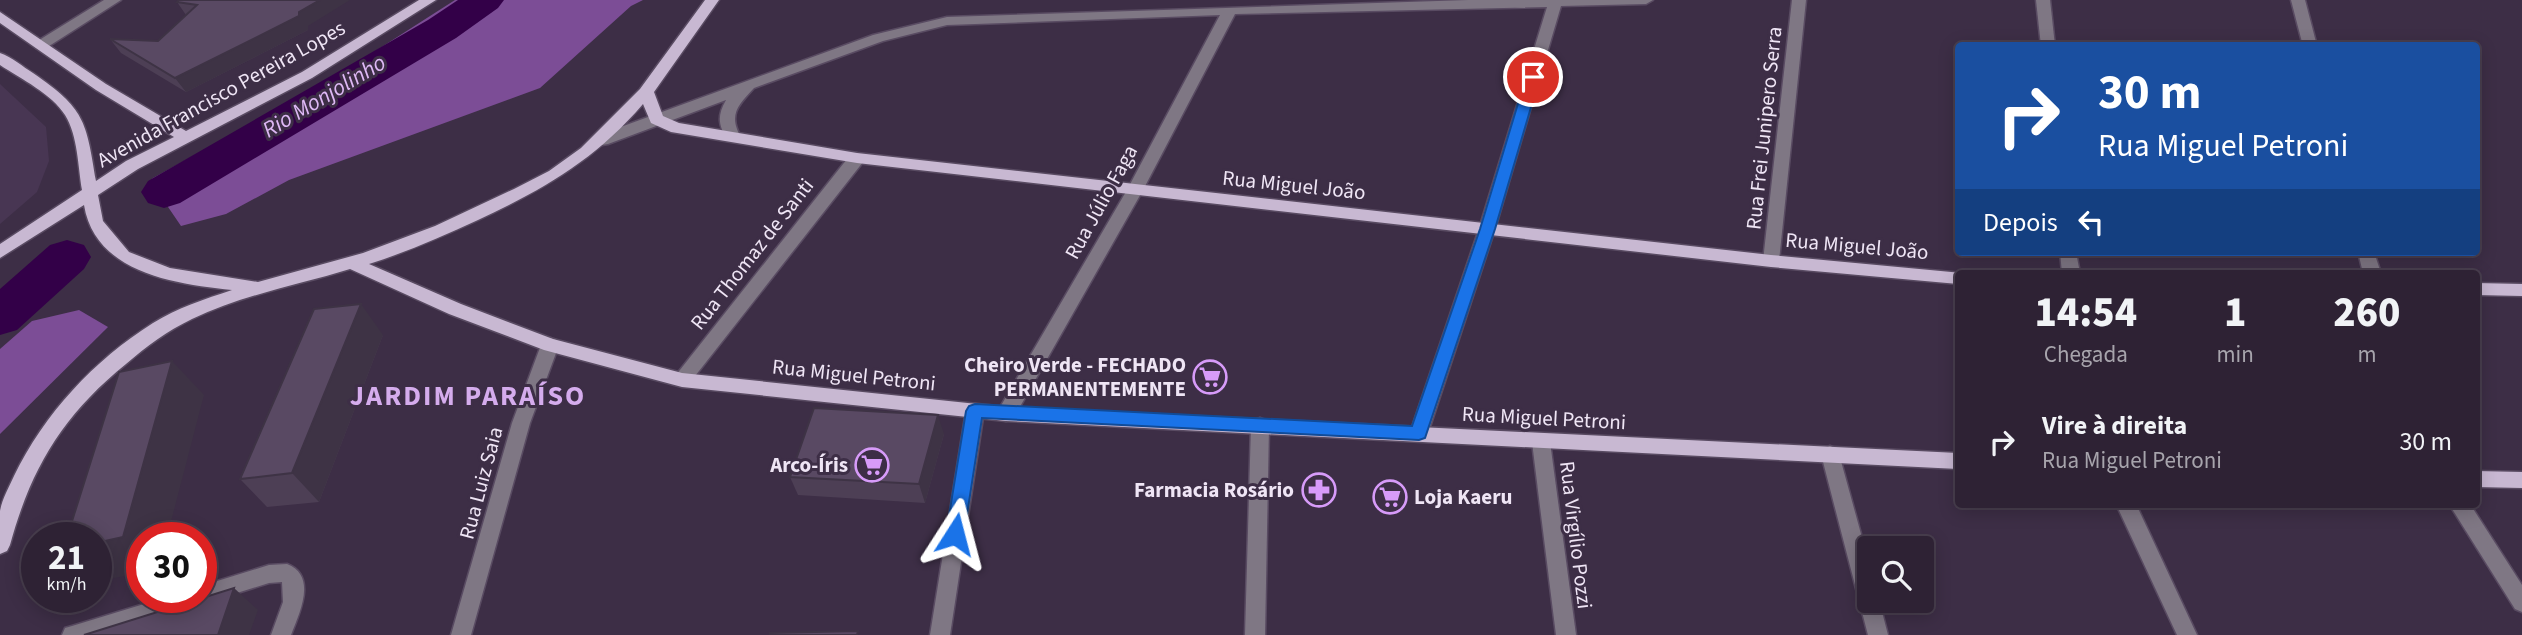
<!DOCTYPE html>
<html lang="pt">
<meta charset="utf-8">
<style>
:root{--surface:#2e2234;--page:#3a2f40;--text:#f1f3f6;--muted:#a7a4ac;--line:#493f4f}
body{margin:0;font-family:"Source Sans 3",sans-serif;background:var(--page);color:var(--text);height:100vh;display:flex;flex-direction:column;font-size:26px;white-space:nowrap}
*{box-sizing:border-box;margin:0}
p{font-size:23px;color:var(--muted)}
.icon{flex:none;width:38px;height:38px;fill:none;stroke:currentColor;stroke-width:2;stroke-linecap:round;stroke-linejoin:round}
.map{position:relative;flex:1;overflow:hidden}
.sheet{position:absolute;left:1955px;top:270px;width:525px;height:238px;display:flex;flex-direction:column;background:var(--surface);border-radius:7px;box-shadow:0 4px 18px #0003,0 0 0 2px var(--line)}
.sheet>*{flex:none}
.banner{position:absolute;left:1955px;top:42px;width:525px;height:214px;border-radius:7px;box-shadow:0 4px 18px #0003,0 0 0 2px var(--line);background:#1a4fa0;color:#fff;overflow:hidden}
.tools{position:absolute;left:1857px;top:536px;display:grid;gap:14px}
.tools a{display:grid;place-items:center;width:77px;height:77px;border-radius:7px;background:var(--surface);box-shadow:0 4px 18px #0003,0 0 0 2px var(--line);font-size:35px}
.speed{position:absolute;left:21px;top:522px;display:flex;gap:14px;font-size:35px;font-weight:700;text-align:center}
.speed>*{display:grid;place-content:center;width:91px;height:91px;border-radius:50%;background:var(--surface);box-shadow:0 4px 18px #0003,0 0 0 2px var(--line);line-height:1}
.speed small{font-size:18px;font-weight:400}
.speed .limit{border:10px solid #d22;background:#fff;color:#111}
.pin{position:absolute;display:grid;place-items:center;width:60px;height:60px;color:#fff;margin:-30px;border:4px solid #fff;border-radius:50%;box-shadow:0 2px 7px #0007}
.me{position:absolute;width:77px;margin:-38px;rotate:9deg;stroke-linejoin:round;filter:drop-shadow(0 0 5px #0008)}
.turn{display:flex;align-items:center;gap:24px;height:147px;padding:0 28px;font-size:32px}
.turn .icon{width:91px;height:91px;stroke-width:2.5}
.turn b{display:block;font-size:49px;line-height:60px}
.then{display:flex;align-items:center;height:66px;padding:0 28px;background:#0003;gap:14px;font-size:26px}
.eta{display:flex;justify-content:space-evenly;align-items:center;height:119px;text-align:center}
.eta b{font-size:42px;font-weight:800;line-height:49px}
ul{padding:0;list-style:none}
li{display:flex;align-items:center;gap:21px;height:105px;padding:0 28px}
li div{flex:1}
li b{display:block;font-size:26px}
li em{font-style:normal}
.map>svg:first-child{display:block}
.built{fill:#483653}
.forest{fill:#7c4d96}
.lines{fill:none;stroke-linecap:round;stroke-linejoin:round}
.river{fill:#330048;fill-rule:evenodd}
.minor-casing{stroke:#594b62;stroke-width:3}
.major-casing{stroke:#594b62;stroke-width:3}
.minor{fill:#7f7784;fill-rule:evenodd}
.major{fill:#c8b8d2;fill-rule:evenodd}
.wall{fill:#4d3f55}
.shaded-wall{fill:#3e3345}
.building{fill:#594963;stroke:#3e3345;stroke-width:2}
.route{fill:#1a73e8;stroke:#114b97;stroke-width:2}
.labels{text-anchor:middle;dominant-baseline:central;stroke-width:6;stroke-linejoin:round;paint-order:stroke}
.street-label{font-size:21px;fill:#efe5f5;stroke:#3d2e46}
.poi-label{font-size:21px;font-weight:bold;fill:#efe5f5;stroke:#3d2e46;text-anchor:end}
.water-label{font-size:23px;font-style:italic;fill:#deb8f5;stroke:#3d2e46}
.district-label{font-size:28px;font-weight:bold;letter-spacing:2px;fill:#d5aced;stroke:#3d2e46}
</style>
<div class="map">
<svg width="2522" height="635" viewBox="0 0 2522 635">
<rect width="100%" height="100%" fill="#3d2e46"/>
<polygon class="built" points="0,84 46,127 49,161 37,192 0,224"/>
<g class="forest">
<polygon points="455,0 643,0 631,6 540,88 289,180 226,214 181,226 166,204 145,187 153,178 327,82"/>
<polygon points="79,310 108,327 0,434 0,349 32,321"/>
</g>
<g class="lines">
<g class="river">
<polygon points="458,0 504,0 498,8 456,38 180,203 164,208 148,203 141,192 148,181 428,20"/>
<polygon points="67,240 84,245 91,257 84,269 17,330 0,335 0,289 50,245"/>
</g>
<defs>
<g id="minor">
<polygon points="104,0 121,0 46,48 36,48 34,45 36,42"/>
<path d="M1468,0H1653L1646,4L1561,6L1495,229L1428,433L1426,438L1419,441L1412,438L1410,433L1479,229L1547,7L1235,14L1143,190L1013,419L1006,421L999,419L997,414L999,409L1127,190L1220,15L947,25L883,41L754,88C738,105 728,115 741,137L738,141H728C718,125 717,116 726,100L608,144L602,145L594,140L596,136L873,35L947,17Z"/>
<polygon points="1792,0 1806,0 1779,261 1771,267 1763,261"/>
<polygon points="2036,0 2050,0 2055,46 2041,46"/>
<polygon points="2291,0 2305,0 2317,46 2303,46"/>
<polygon points="857,153 865,158 863,162 688,385 676,385 673,380 676,375 851,154"/>
<polygon points="2060,252 2076,252 2080,273 2062,273"/>
<polygon points="2358,252 2374,252 2381,273 2363,273"/>
<polygon points="550,338 556,340 559,345 530,423 471,635 451,635 512,423 541,345 544,340"/>
<polygon points="975,404 982,406 984,411 950,635 930,635 966,411 968,406"/>
<polygon points="1260,418 1267,421 1269,426 1265,635 1245,635 1251,426 1253,421"/>
<polygon points="1541,434 1548,437 1550,442 1576,635 1556,635 1532,442 1534,437"/>
<polygon points="1830,446 1837,449 1839,454 1869,563 1869,600 1879,600 1888,635 1868,635 1821,454 1823,449"/>
<polygon points="2116,504 2136,504 2197,635 2177,635"/>
<polygon points="2449,504 2470,504 2522,585 2522,612 2515,609"/>
<path d="M287,564C318,576 299,614 291,635H271L283,602L282,582L269,583L103,635H62L65,628L72,626L167,597H201V586L269,565Z"/>
</g>
<g id="major">
<path d="M419,0H436L312,78L138,169L98,195L103,221L129,252L170,268L258,282L363,253L435,226L514,189L549,171L581,148L640,89L705,0H719L654,92L663,116L679,123L857,153L1771,255L1962,273H1958V284L1771,267L857,163L671,132L651,123L643,104C595,160 544,189 478,220C443,236 407,252 369,264L461,304L553,339L682,373L1006,407L1958,453V469L1006,421L682,387L544,350L449,314L350,269C298,285 242,295 192,319C167,331 147,346 126,364C63,415 31,468 10,545L7,551L0,554C0,540 0,524 0,511C2,499 9,487 14,476C44,414 94,360 153,323C177,308 205,299 232,290C175,284 95,273 84,205L0,258V244L82,190C78,167 78,136 65,115C52,94 21,79 0,65V53C12,57 23,67 33,73C85,109 86,120 96,181L126,161L174,137L96,90L0,23V12L106,84L186,131L302,72Z"/>
<polygon points="2476,283 2522,284 2522,296 2476,295"/>
<polygon points="2476,471 2522,472 2522,488 2476,487"/>
</g>
</defs>
<use href="#minor" class="minor-casing"/>
<use href="#major" class="major-casing"/>
<use href="#minor" class="minor"/>
<use href="#major" class="major"/>
</g>
<g class="wall">
<polygon points="179,0 308,26 308,30 186,92 121,53 110,39 158,41 186,15 177,2"/>
<polygon points="383,335 319,502 267,507 240,479"/>
<polygon points="944,434 925,503 798,495 790,477"/>
</g>
<g class="shaded-wall">
<polygon points="320,0 350,0 308,26 308,30 186,92 175,78 299,12"/>
<polygon points="361,304 383,335 319,502 292,473"/>
<polygon points="172,361 204,395 167,537 142,537 142,572 101,581 96,577 96,543"/>
<polygon points="938,415 944,434 925,503 919,484"/>
<polygon points="234,588 258,610 249,635 218,635"/>
</g>
<g class="building">
<polygon points="179,0 320,0 299,12 299,16 175,78 110,39 158,41 197,5 177,2"/>
<polygon points="361,304 292,473 240,479 314,309"/>
<polygon points="172,361 123,537 96,543 96,537 67,537 119,372"/>
<polygon points="814,408 938,415 919,484 790,477"/>
<polygon points="234,588 218,635 84,635"/>
<polygon points="858,631 857,635 770,635 770,633"/>
</g>
<polygon class="route" points="1533,73 1540,77 1495,229 1425,438 1419,440 982,418 964,534 961,539 955,541 949,539 946,534 966,411 969,406 975,404 1412,426 1480,229 1526,77"/>
<defs>
<symbol id="supermarket-ring" viewBox="-11 -11 22 22"><circle r="9.5" fill="#3d2e46" stroke="#d79bf9" stroke-width="1.5"/><path d="M-6-5.5h2.5l.6 2H6L4.5 2H-2.5L-4.4-4H-6ZM-1.5 3.2a1.3 1.3 0 1 0 .1 0ZM3 3.2a1.3 1.3 0 1 0 .1 0Z" fill="#d79bf9"/></symbol>
<symbol id="pharmacy-ring" viewBox="-11 -11 22 22"><circle r="9.5" fill="#3d2e46" stroke="#d79bf9" stroke-width="1.5"/><path d="M-2-6h4v4h4v4h-4v4h-4v-4h-4v-4h4Z" fill="#d79bf9"/></symbol>
</defs>
<g fill-rule="evenodd">
<use href="#supermarket-ring" x="1191" y="358" width="38" height="38"/>
<use href="#supermarket-ring" x="853" y="446" width="38" height="38"/>
<use href="#pharmacy-ring" x="1300" y="471" width="38" height="38"/>
<use href="#supermarket-ring" x="1371" y="478" width="38" height="38"/>
</g>
<g class="labels">
<g class="street-label">
<text transform="translate(221 94) rotate(-29)">Avenida Francisco Pereira Lopes</text>
<text transform="translate(1764 128) rotate(-84)">Rua Frei Junipero Serra</text>
<text transform="translate(1294 185) rotate(6)">Rua Miguel João</text>
<text transform="translate(1101 202) rotate(-61)">Rua Júlio Faga</text>
<text transform="translate(1857 246) rotate(5)">Rua Miguel João</text>
<text transform="translate(752 254) rotate(-52)">Rua Thomaz de Santi</text>
<text transform="translate(854 375) rotate(6)">Rua Miguel Petroni</text>
<text transform="translate(1544 418) rotate(3)">Rua Miguel Petroni</text>
<text transform="translate(481 483) rotate(-75)">Rua Luiz Saia</text>
<text transform="translate(1576 535) rotate(83)">Rua Virgílio Pozzi</text>
</g>
<g class="poi-label">
<text x="1186" y="365">Cheiro Verde - FECHADO<tspan x="1186" dy="24">PERMANENTEMENTE</tspan></text>
<text x="848" y="465">Arco-Íris</text>
<text x="1294" y="490">Farmacia Rosário</text>
<text x="1414" y="497" text-anchor="start">Loja Kaeru</text>
</g>
<g class="water-label">
<text transform="translate(324 96) rotate(-31)">Rio Monjolinho</text>
</g>
<g class="district-label">
<text x="468" y="396">JARDIM PARAÍSO</text>
</g>
</g>
</svg>
<div class="tools">
<a><svg class="icon" aria-label="search" viewBox="0 0 24 24"><circle cx="10" cy="10" r="6"/><path d="M15 15l6 6"/></svg></a>
</div>
<div class="speed"><div>21<small>km/h</small></div><div class="limit">30</div></div>
<div class="pin" style="left:1533px;top:77px;background:#d93025"><svg class="icon" aria-label="arrive" viewBox="0 0 24 24"><path d="M6 21V4h12l-3 4 3 4H6"/></svg></div>
<svg class="me" style="left:955px;top:534px" viewBox="-20 -20 40 40"><path d="M0-17L14 15 0 8-14 15z" fill="#1a73e8" stroke="#fff" stroke-width="4"/></svg>
<div class="banner">
<div class="turn"><svg class="icon" aria-label="right" viewBox="0 0 24 24"><path d="M7 20v-9h11M14 6l5 5-5 5"/></svg><div><b>30 m</b>Rua Miguel Petroni</div></div>
<div class="then">Depois<svg class="icon" aria-label="left" viewBox="0 0 24 24"><path d="M17 20v-9H6M10 6l-5 5 5 5"/></svg></div>
</div>
<section class="sheet">
<div class="eta">
<div><b>14:54</b><p>Chegada</p></div>
<div><b>1</b><p>min</p></div>
<div><b>260</b><p>m</p></div>
</div>
<ul>
<li><svg class="icon" aria-label="right" viewBox="0 0 24 24"><path d="M7 20v-9h11M14 6l5 5-5 5"/></svg><div><b>Vire à direita</b><p>Rua Miguel Petroni</p></div><em>30 m</em></li>
</ul>
</section>
</div>
